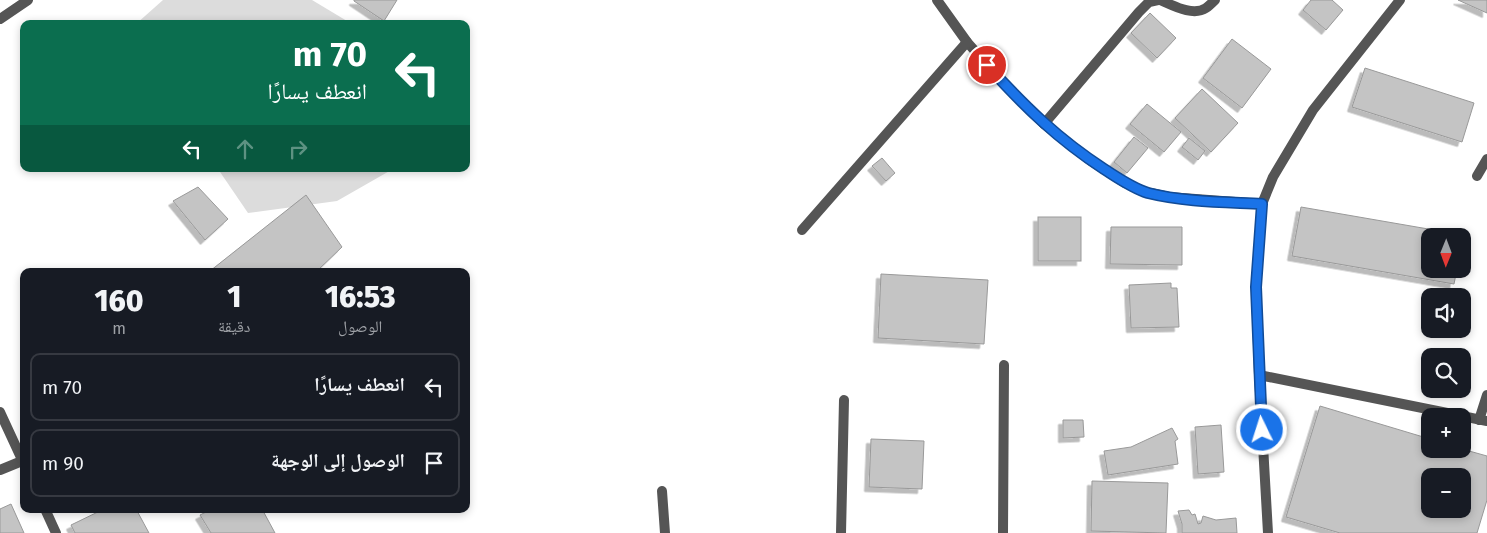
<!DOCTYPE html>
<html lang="ar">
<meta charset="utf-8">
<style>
:root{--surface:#171b24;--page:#20242c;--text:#f1f3f6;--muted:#9ea1a6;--line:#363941}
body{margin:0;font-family:"Fira Sans","Noto Naskh Arabic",sans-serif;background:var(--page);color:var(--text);direction:rtl;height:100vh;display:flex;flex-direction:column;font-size:19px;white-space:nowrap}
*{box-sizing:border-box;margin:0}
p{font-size:16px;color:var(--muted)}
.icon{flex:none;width:28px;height:28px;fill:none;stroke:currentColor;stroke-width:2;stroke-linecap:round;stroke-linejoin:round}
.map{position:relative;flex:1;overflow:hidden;direction:ltr}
.details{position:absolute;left:20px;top:268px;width:450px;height:245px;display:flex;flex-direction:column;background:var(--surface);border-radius:10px;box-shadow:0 2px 8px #0003;direction:rtl}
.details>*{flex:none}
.guide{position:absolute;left:20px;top:20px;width:450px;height:152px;border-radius:10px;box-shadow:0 2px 8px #0003;direction:rtl;background:#0b6e4f;color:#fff;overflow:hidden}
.needle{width:32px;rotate:181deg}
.fabs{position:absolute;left:1421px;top:228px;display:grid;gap:10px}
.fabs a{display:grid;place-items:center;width:50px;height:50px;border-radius:10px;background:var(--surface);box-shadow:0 2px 8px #0003;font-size:25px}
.pin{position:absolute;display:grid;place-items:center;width:42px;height:42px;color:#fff;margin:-21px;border:2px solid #fff;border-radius:50%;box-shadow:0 1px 5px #0007}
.me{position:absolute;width:55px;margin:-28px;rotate:356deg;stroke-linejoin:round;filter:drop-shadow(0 0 4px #0008)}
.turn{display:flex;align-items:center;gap:18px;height:105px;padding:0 20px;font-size:22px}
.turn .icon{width:65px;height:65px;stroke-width:2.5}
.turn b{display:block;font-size:35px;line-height:42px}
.lanes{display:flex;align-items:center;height:48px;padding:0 20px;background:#0003;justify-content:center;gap:25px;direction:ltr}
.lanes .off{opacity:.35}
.eta{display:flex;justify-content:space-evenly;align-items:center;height:85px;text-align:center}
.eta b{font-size:30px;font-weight:800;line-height:35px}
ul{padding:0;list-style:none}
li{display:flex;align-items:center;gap:15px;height:68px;margin:0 10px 8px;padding:0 10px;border:2px solid var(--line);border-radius:10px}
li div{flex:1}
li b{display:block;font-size:19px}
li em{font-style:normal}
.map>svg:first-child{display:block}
.green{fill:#dcdcdc}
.building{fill:#c4c4c4;stroke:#999;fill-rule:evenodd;filter:url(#shadow)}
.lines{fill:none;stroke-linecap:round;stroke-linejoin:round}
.lane{stroke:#555;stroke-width:10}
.street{stroke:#555;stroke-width:10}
.route-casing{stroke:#114b97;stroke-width:12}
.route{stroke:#1a73e8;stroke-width:9}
</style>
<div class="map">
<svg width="1487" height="533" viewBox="0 0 1487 533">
<defs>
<filter id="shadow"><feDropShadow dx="-4.5" dy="4.5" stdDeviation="0" flood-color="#0004"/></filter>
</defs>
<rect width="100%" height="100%" fill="#fff"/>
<g class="green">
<polygon points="163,0 312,0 352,24 136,24"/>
<polygon points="218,169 393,169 337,201 248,213"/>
</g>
<g class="building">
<polygon points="354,0 397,0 384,21 354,1"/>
<polygon points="1311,0 1332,0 1343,10 1326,30 1303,10"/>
<polygon points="1458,0 1487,0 1487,13"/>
<polygon points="1150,13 1176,38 1157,58 1131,33"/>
<polygon points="1232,39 1271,69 1242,108 1203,78"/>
<polygon points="1365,68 1474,103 1462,142 1352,107"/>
<polygon points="1202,89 1238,123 1211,152 1175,118"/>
<polygon points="1147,104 1181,132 1164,152 1130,124"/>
<polygon points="1134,137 1148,148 1127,173 1114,162"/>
<polygon points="1189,138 1205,151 1198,160 1182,147"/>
<polygon points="882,158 895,173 886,181 872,166"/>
<polygon points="198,187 228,219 205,240 173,201"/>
<polygon points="306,195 342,247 317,271 210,271"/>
<polygon points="1301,207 1463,235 1462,236 1430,236 1430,269 1457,269 1454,284 1292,256"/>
<rect x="1038" y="217" width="43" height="44"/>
<polygon points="1111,227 1182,227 1182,265 1110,264"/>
<polygon points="881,274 988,280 984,344 878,338"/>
<polygon points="1171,283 1171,288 1177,288 1179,327 1131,328 1129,285"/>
<path d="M1320,406L1430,439V449H1462L1487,456V500L1477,533H1340L1286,517ZM1430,476H1462V509H1430Z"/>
<polygon points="1063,420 1083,420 1084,437 1063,438"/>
<polygon points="1221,425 1224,472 1198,474 1195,427"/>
<polygon points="1172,428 1178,439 1175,441 1178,464 1108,475 1104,451 1131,447"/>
<polygon points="871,439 924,441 922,489 869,487"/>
<polygon points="1092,481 1168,483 1166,533 1091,531"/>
<polygon points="11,504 24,533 0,533 0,509"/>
<polygon points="104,509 136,509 149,533 75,533 71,525"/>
<polygon points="212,509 262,509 275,533 211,533 200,515"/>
<polygon points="1189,510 1192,515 1195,514 1198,524 1201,523 1203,516 1216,520 1236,518 1237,533 1182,533 1182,524 1178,511"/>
</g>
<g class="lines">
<polyline class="lane" points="0,470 22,461"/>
<g class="street">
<polyline points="937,0 967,42 1007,87 1044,124 1091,161 1125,183 1146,192 1169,197 1262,204"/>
<path d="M1160,0C1172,5 1193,17 1206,8C1209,6 1212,3 1215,0"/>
<polyline points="0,19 28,0"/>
<polyline points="1044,124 1139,12 1149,2 1158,0"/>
<polyline points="1477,176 1487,159"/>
<polyline points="802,230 967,42"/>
<polyline points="1259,375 1256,287 1262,204 1273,177 1313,110 1400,0"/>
<polyline points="0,412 24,464"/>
<polyline points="1462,416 1487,421"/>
<polyline points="1479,420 1487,395"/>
<polyline points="662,491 665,533"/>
<polyline points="45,509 56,533"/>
<polyline points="841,533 844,400"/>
<polyline points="1003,533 1004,365"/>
<polyline points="1268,533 1259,375 1462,416"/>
</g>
</g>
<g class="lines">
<defs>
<path id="route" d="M987,65C1024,106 1058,139 1104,169C1118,178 1132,188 1148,193C1184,202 1225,202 1262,204L1256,287L1262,430"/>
</defs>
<use href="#route" class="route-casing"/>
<use href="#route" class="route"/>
</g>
</svg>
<div class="fabs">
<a><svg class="needle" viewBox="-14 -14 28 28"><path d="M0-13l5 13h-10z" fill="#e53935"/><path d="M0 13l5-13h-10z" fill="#9ea1a6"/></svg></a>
<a><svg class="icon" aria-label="sound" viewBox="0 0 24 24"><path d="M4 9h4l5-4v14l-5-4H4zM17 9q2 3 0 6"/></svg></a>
<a><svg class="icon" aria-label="search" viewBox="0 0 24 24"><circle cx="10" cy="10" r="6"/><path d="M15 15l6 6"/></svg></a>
<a>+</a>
<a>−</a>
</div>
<div class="pin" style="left:987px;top:65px;background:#d93025"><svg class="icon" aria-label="arrive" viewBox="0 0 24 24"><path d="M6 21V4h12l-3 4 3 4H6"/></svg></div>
<svg class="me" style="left:1262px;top:430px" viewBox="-20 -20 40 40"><circle r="17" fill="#1a73e8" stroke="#fff" stroke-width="3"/><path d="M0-11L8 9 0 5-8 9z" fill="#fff"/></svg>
<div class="guide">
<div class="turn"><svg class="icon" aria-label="left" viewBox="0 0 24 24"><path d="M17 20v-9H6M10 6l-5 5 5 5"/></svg><div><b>70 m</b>انعطف يسارًا</div></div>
<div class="lanes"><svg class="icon" aria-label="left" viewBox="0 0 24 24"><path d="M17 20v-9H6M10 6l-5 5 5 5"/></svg><svg class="icon off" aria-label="ahead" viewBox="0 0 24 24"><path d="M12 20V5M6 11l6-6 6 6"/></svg><svg class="icon off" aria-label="right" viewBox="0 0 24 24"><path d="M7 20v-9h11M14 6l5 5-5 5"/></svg></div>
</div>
<section class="details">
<div class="eta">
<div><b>16:53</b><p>الوصول</p></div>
<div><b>1</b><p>دقيقة</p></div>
<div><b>160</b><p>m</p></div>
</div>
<ul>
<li><svg class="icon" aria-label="left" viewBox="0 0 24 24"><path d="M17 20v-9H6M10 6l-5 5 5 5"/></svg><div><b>انعطف يسارًا</b></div><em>70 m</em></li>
<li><svg class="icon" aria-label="arrive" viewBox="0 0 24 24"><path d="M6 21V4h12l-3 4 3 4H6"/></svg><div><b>الوصول إلى الوجهة</b></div><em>90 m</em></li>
</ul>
</section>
</div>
